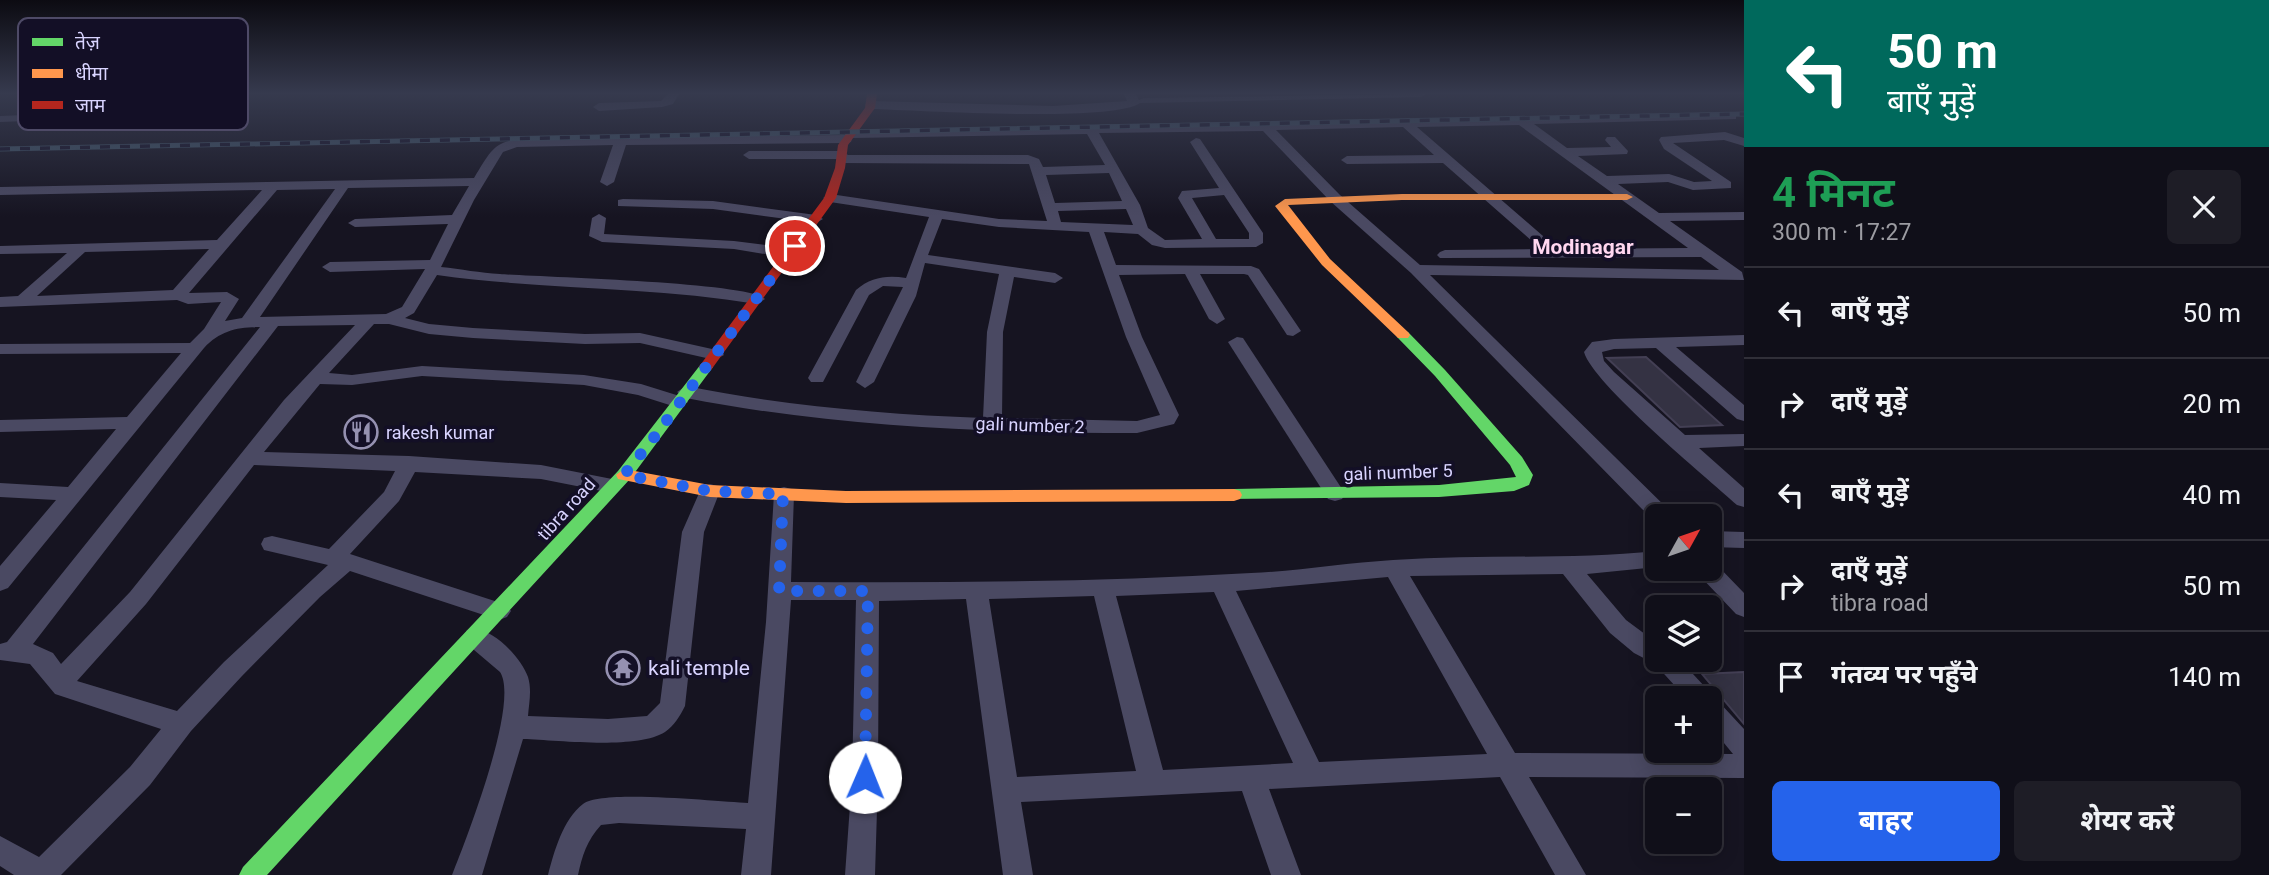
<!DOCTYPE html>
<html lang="hi">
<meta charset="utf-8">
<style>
:root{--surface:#100f19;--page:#1e1d26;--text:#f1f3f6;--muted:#9c9ca2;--line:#302f38;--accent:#2563eb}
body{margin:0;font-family:Roboto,"Noto Sans Devanagari",sans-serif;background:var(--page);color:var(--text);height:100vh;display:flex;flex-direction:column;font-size:26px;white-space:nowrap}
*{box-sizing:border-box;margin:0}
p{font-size:23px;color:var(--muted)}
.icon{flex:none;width:38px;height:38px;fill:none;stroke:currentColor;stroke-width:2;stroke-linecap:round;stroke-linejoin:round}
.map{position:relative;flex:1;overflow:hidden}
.sheet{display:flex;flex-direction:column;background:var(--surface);width:525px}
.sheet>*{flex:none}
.top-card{background:#00695c;color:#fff;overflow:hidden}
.needle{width:46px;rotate:50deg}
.buttons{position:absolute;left:1645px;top:504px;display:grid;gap:14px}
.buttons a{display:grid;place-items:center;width:77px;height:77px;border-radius:10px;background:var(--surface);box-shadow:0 4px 18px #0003,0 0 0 2px var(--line);font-size:35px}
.pin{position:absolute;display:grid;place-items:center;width:60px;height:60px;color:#fff;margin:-30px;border:4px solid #fff;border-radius:50%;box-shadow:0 2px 7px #0007}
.me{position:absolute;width:77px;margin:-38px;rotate:1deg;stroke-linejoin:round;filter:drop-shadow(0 0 5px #0008)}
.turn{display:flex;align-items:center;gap:24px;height:147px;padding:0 28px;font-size:32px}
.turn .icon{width:91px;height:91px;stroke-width:2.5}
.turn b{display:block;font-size:49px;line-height:60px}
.round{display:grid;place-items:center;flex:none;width:74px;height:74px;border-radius:10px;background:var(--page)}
.headline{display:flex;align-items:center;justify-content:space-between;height:119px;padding:0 28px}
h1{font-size:42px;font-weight:700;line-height:52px;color:#1e9e55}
.action{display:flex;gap:14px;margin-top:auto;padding:14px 28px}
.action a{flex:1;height:80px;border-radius:10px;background:var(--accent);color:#fff;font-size:28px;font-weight:700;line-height:80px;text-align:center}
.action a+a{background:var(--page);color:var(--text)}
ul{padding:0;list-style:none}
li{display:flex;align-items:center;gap:21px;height:91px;padding:0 28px;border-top:2px solid var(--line)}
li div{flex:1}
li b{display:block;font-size:26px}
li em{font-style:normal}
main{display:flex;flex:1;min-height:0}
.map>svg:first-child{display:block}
.building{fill:#343243;stroke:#433f54;stroke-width:2}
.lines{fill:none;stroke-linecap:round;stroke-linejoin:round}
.lane{stroke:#4a4962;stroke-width:6}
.street{fill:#4a4962;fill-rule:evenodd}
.fast{fill:#63d668;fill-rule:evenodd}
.slow{fill:#ff974d;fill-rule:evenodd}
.jam{fill:#b3261e;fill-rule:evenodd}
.rail-casing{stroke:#43596b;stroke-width:5}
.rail{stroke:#130f26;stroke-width:3.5;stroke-dasharray:10;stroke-linecap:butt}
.route{stroke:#2563eb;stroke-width:12;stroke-dasharray:0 21.6}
.labels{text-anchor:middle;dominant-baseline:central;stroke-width:7;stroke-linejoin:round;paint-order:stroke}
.street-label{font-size:18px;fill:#d9d4ff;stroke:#130f26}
.poi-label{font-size:18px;fill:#d9d4ff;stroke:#130f26;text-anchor:start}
.far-district-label{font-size:21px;font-weight:bold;fill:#ffd6f0;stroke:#130f26}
.near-poi-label{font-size:21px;fill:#d9d4ff;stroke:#130f26;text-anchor:start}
.key{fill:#130f26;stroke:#4e4a67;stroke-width:2}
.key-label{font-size:19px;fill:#d9d4ff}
</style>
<main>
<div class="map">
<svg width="1744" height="875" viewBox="0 0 1744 875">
<rect width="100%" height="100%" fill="#161421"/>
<g class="building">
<polygon points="1646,357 1722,425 1680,427 1607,358"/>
<polygon points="1744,672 1744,724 1702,674"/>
</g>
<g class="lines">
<polyline class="lane" points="0,119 201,111 219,104 230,94"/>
<g class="street">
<polygon points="668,94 679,94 673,104 662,107 599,111 593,107 599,103 661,101"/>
<path d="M1124,94H1136L1139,100L1144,98L1426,94L1421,97L1140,103C1112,123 916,110 871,109L865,105L871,101L1053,106L1127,101Z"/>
<path d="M1732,112L1736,113V119L1534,124L1567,148L1611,147L1605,140L1607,137H1615L1628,151L1627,154L1578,156L1607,176L1669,174L1694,182L1712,181L1664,149L1659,140L1661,137L1725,132L1744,138V146L1724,140L1673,143L1731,182V188L1693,190L1668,182L1618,184L1659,213L1744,212V220L1670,221L1742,272L1744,280L1430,275L1675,516H1657V522L1642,509L1411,273L1330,201L1263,131L1099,133L1140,205L1148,228L1165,240L1202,239L1178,198L1182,191L1219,188L1190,142L1196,138L1200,139L1263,233V243L1256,247L1165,248L1152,245L1138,234L1104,232L1116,265L1251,266L1259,269L1301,331L1293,336L1287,335L1248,275L1244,274H1200L1225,319L1217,324L1209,319L1185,274L1119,275L1142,337L1179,415L1174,424L1137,433C985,433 835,427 686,398L677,392L686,386C785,406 882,414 983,418L987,332L999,274L925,263L916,296L874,382L865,388L856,382L903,287L883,286L869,295L823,382H811L808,378L856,290C871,277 887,275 906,278L929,217L830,202L823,198L830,194L999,219L1047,221L1029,164L842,163L836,159H749L743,155L749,151H842L848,155H1028L1039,159L1043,167L1105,165L1087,134L852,138L851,142L847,143L626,145L614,182L607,186L600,182L613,145L517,147L503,152L474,200L441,267C461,269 480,273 500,274C537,277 749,282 765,299L757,304C651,286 543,290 437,275L414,313L405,318L429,324L473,328L585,334L640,333L721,351L724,355L715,360L640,343L585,344L473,338L429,334L389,324H374L329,373L352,375L422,366L584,375L641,384L686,398L688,402L679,408L638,395L584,385L422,376L352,385L320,384L264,452L409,456L541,465L612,479L619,481L622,486L619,491L612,493L541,479L415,472L399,501L350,554L507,605L511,611L507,617L499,620L350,571L320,597L242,676L191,731L150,785L61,875H14L0,866V836L39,857L130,767L161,729L55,694L30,664L0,660V644L7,642L260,327C237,327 220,331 204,348L8,588L0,591V566L56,500L0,497V483L68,487L116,429L0,432V420L127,417L181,353L0,354V344L190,343L204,329L221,302L188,304L177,300L0,307V297L18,296L67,253L0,254V246L217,240L262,190L0,195V187L474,178C493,147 494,140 533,138L845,135L846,131L850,130ZM1519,125L1688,248L1558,249L1417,127ZM1403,127L1434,155L1347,156L1341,160L1347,164L1443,163L1541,249L1445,250L1440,252L1437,255L1440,258L1701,257L1719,270L1420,265L1340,195L1276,130ZM1109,173L1122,201L1055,203L1046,175ZM469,186L452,215L355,219L348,223L355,227L448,224L430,260L330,262L322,267L330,272L425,269L402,307L386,314L260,317L348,188ZM335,189L242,318L225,321L239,299L227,292L189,293L277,190ZM1224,195L1249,233V239H1216L1192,198ZM1126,209L1133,225L1061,222L1058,211ZM942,219L999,227L1089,232L1126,337L1160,415L1137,421L1002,418L1003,332L1014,277L1055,283L1063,278L1055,273L928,255ZM209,249L173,290L37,296L85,252ZM355,325L284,400L130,592L61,664L53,653L33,644L278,326ZM254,465L395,471L384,492L329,549L272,536L264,538L261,544L264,550L328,565L224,662L177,711L77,681L146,604Z"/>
<polygon points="623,199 713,201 816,215 823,219 816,223 713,209 618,206 618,200"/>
<polygon points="599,214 606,218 604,234 734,241 789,248 797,253 789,258 734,249 602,242 589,236 592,218"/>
<path d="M1744,335V345L1676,347L1744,405V421L1737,419L1656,348L1614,349L1602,352L1604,361L1614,372L1685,435L1744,434V446L1699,448L1744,488V507L1737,505C1706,477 1593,384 1584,352L1592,342L1614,339Z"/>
<polygon points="1237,337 1243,338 1342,489 1345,494 1342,499 1335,501 1328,499 1228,342"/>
<path d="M710,484L717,486L720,491L704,532L685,706C680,716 674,726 665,732C637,750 557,740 523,739L482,875H452C466,840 520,702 500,672L467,644L463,637L467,630C489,623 521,657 528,677C532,690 529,703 528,716L608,719L647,716L660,703L682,532L700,491L703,486Z"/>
<path d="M784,487L791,489L794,494L791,582C944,583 1098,582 1251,573C1298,571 1345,563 1393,560C1481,554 1569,560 1657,551V567L1587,574L1626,620L1657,643V660H1680L1744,729V778L1529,777L1586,875H1555L1500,777L1269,789L1301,875H1271L1242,791L1021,802L1033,875H1003L966,599L879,601L878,777L875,875H845L852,777L856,600H791L771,875H741L746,829L619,823L601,825C587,840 582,856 578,875H548C554,852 563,819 583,804C603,789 719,802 748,803L766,622L774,494L777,489ZM1563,574L1610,633L1634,653L1655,664L1686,698H1710V726L1733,754L1515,753L1410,576ZM1388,577L1487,754L1319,762L1236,591ZM1214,592L1293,763L1163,770L1116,596ZM1094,596L1136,771L1017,777L989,599Z"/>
<polygon points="1710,531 1744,532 1744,548 1710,547"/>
<polygon points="1710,561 1715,563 1744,593 1744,617 1736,614 1699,575 1696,569 1710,569"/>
</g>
<g class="fast">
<polygon points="1403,331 1408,332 1445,370 1522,457 1533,475 1529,485 1514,491 1439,497 1228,499 1226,495 1228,491 1234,489 1439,485 1516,477 1510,465 1435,376 1398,338 1396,335 1398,332"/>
<polygon points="706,363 713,367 630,479 267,875 239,875 243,867 618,471 701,364"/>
</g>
<g class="slow">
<polygon points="1402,194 1627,194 1633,197 1627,200 1402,200 1288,205 1330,259 1408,332 1410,335 1408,338 1398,338 1322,265 1275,206 1285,199"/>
<polygon points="624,469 710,485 846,491 1234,489 1240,491 1242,495 1240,499 1234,501 846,503 710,497 618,479 616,475"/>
</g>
<polygon class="jam" points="867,94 877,94 875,108 848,145 845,168 836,198 711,370 701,370 699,367 701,364 824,198 835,168 838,145 865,108"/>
<defs>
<polyline id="rail" points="0,149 1744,114"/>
</defs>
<use href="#rail" class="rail-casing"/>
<use href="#rail" class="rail"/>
</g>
<linearGradient id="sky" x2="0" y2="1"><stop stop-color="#0c0b12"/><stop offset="0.43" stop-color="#363a4e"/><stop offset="1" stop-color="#363a4e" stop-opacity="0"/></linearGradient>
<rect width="1744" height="217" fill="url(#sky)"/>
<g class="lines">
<polyline class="route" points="795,246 656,435 624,475 710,491 783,494 779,591 868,591 865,777"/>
</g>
<defs>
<symbol id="restaurant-ring" viewBox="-11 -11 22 22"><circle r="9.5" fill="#130f26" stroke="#9591b1" stroke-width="1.5"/><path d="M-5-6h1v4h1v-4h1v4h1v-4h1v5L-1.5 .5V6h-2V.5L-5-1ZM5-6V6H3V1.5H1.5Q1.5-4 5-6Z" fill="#9591b1"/></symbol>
<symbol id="temple-ring" viewBox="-11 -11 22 22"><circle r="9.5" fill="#130f26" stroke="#9591b1" stroke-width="1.5"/><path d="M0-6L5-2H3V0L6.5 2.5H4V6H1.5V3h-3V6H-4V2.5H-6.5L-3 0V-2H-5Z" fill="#9591b1"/></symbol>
</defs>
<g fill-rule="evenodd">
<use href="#restaurant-ring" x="342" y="413" width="38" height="38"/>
<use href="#temple-ring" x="604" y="649" width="38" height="38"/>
</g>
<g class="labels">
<g class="street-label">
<text transform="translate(1030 425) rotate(2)">gali number 2</text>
<text transform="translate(1398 472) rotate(-2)">gali number 5</text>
<text transform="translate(566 509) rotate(-48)">tibra road</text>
</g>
<g class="poi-label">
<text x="386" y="432">rakesh kumar</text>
</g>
<g class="far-district-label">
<text x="1583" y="247">Modinagar</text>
</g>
<g class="near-poi-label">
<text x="648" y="668">kali temple</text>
</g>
</g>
<rect x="18" y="18" width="230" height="112" rx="10" class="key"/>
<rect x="32" y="38" width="31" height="8" fill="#63d668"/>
<rect x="32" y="69" width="31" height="9" fill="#ff974d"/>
<rect x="32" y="101" width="31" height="8" fill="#b3261e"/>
<g class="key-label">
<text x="75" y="49">तेज़</text>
<text x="75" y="80">धीमा</text>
<text x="75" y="112">जाम</text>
</g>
</svg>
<div class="buttons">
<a><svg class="needle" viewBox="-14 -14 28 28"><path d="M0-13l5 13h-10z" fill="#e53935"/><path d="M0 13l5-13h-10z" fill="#9c9ca2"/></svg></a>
<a><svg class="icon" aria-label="layers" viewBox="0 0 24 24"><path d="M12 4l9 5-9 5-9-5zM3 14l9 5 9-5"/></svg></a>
<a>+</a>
<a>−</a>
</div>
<div class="pin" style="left:795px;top:246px;background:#d93025"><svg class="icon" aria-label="arrive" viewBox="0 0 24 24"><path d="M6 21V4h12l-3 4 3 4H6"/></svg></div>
<svg class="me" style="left:865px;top:777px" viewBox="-20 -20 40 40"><circle r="19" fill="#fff"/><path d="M0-13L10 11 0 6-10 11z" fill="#2563eb"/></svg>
</div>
<section class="sheet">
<div class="top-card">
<div class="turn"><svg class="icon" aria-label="left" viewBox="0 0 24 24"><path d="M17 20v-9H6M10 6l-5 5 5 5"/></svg><div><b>50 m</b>बाएँ मुड़ें</div></div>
</div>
<div class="headline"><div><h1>4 मिनट</h1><p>300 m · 17:27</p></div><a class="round"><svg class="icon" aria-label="close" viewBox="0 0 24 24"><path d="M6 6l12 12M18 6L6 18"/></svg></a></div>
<ul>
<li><svg class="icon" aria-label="left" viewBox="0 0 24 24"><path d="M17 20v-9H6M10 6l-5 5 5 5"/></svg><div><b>बाएँ मुड़ें</b></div><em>50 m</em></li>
<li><svg class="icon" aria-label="right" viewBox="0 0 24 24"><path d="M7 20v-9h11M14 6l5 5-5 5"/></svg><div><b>दाएँ मुड़ें</b></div><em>20 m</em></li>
<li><svg class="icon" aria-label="left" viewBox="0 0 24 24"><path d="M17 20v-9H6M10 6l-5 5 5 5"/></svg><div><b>बाएँ मुड़ें</b></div><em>40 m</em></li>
<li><svg class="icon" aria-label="right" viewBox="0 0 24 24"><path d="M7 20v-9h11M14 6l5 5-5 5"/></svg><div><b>दाएँ मुड़ें</b><p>tibra road</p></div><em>50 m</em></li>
<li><svg class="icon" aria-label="arrive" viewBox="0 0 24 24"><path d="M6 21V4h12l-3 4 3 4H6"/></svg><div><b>गंतव्य पर पहुँचे</b></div><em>140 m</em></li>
</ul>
<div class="action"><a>बाहर</a><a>शेयर करें</a></div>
</section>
</main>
